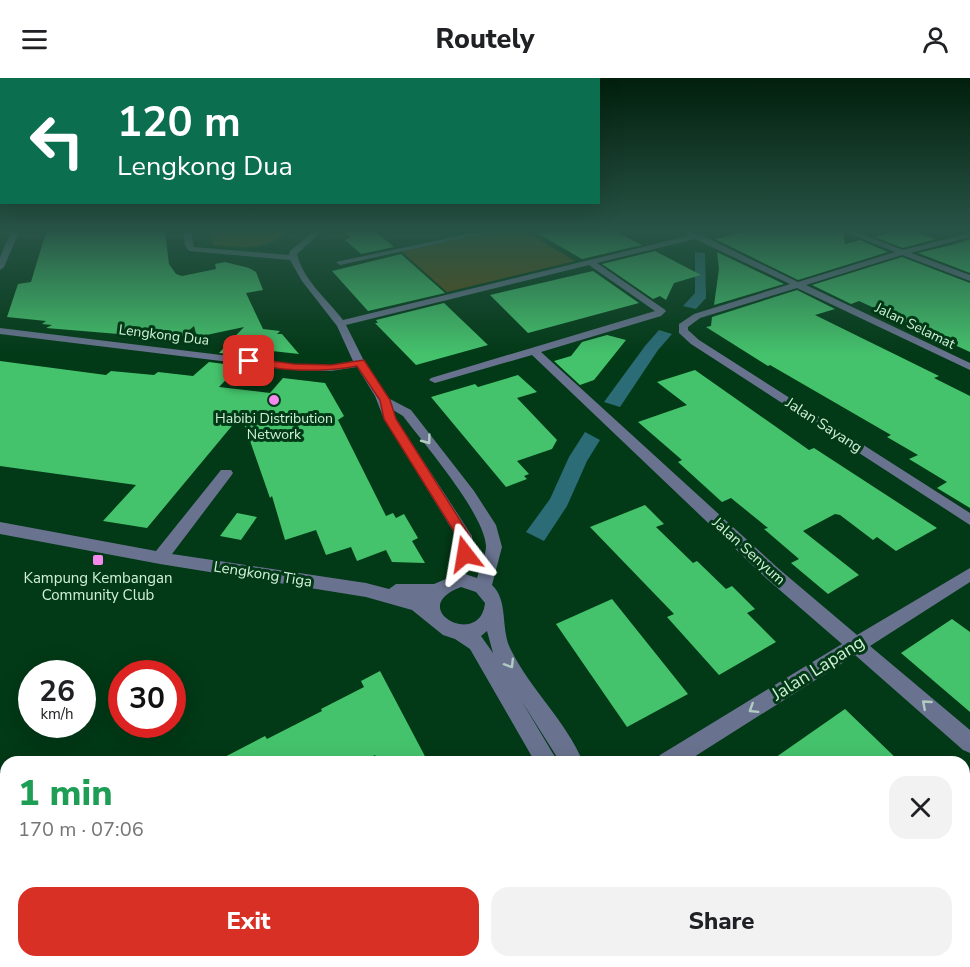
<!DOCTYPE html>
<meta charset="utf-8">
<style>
:root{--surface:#fff;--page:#f2f2f2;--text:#202124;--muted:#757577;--accent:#d93025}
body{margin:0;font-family:"Nunito Sans",sans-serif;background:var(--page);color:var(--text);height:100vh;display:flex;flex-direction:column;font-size:22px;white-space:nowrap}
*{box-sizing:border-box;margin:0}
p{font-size:20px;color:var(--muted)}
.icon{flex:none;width:33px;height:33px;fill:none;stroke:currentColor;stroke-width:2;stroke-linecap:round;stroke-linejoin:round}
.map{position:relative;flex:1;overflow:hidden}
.sheet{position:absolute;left:0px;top:678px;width:970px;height:212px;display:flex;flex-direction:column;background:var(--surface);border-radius:18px 18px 0 0;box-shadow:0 6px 24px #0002}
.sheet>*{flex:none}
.top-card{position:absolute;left:0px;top:0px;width:600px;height:126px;box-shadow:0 6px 24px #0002;background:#0b6e4f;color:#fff;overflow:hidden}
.speed{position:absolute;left:18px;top:582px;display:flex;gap:12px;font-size:30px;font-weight:700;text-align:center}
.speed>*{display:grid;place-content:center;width:78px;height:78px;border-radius:50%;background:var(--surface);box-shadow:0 6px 24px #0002;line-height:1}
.speed small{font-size:15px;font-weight:400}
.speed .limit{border:9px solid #d22;background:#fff;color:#111}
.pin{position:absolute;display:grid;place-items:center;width:51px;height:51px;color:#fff;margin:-26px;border-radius:12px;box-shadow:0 3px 9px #0006}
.me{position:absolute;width:66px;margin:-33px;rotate:346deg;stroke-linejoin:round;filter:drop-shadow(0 0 4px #0008)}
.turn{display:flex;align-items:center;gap:21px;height:126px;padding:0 18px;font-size:27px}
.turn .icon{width:78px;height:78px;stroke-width:2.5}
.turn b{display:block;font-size:42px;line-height:51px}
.round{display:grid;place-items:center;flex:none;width:63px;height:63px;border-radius:18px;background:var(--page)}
.overview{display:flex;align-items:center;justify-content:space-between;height:102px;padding:0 18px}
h1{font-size:36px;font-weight:800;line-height:45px;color:#1e9e55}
.button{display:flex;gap:12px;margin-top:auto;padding:12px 18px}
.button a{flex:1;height:69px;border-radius:18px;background:var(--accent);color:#fff;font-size:24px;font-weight:800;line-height:69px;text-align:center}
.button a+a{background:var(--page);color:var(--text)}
header{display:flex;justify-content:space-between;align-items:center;height:78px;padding:0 18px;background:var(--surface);font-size:27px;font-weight:800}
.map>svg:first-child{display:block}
.built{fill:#03431c}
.green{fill:#604e15}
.water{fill:#2c6c77}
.building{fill:#45c36c}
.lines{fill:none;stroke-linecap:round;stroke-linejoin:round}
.minor{fill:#69738f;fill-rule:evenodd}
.oneway{stroke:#b1cbc1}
.route{fill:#d93025;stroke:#8d1f18;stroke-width:1.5}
.poi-dot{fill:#f689ed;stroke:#023916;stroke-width:2}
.labels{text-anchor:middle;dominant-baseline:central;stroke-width:6;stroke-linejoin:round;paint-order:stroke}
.far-street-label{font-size:14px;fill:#d0f1d6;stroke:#023916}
.far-poi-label{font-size:14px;fill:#d0f1d6;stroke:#023916}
.street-label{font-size:15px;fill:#d0f1d6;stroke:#023916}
.poi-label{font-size:15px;fill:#d0f1d6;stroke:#023916}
.near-street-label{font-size:18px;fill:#d0f1d6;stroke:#023916}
</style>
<header><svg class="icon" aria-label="menu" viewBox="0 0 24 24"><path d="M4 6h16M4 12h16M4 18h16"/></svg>Routely<svg class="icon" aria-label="person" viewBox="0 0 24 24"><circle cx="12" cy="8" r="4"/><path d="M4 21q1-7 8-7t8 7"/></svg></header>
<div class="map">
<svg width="970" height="889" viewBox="0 0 970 889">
<rect width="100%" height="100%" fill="#023916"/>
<polygon class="built" points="196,154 291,154 277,165 245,173 201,168"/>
<g class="green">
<path d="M211,154H286C267,174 237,169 213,167Z"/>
<polygon points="494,154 527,154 575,183 447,214 401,173"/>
</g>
<g class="water">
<polygon points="695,174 705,175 706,220 696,231 683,228 695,215"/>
<polygon points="659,252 672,256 658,272 620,329 604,324 645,268"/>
<polygon points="585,354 600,362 587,383 567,428 544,463 526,454 550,421 569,379"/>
</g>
<g class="building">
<polygon points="46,154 165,154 169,186 176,196 182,198 216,191 215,186 225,184 249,190 256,194 263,212 246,215 263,251 280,253 277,256 282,256 299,276 254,271 248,278 219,275 244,249 197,259 194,248 179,261 46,250 52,247 42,246 46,243 7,239 18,206 31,204"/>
<polygon points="344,154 376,154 394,169 361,176 345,162 351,160"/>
<polygon points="535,154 616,154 642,167 582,181"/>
<polygon points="745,154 843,154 845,166 860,162 888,174 798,202 715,161"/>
<polygon points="893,154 915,154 936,161 903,170 874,159"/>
<polygon points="970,161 970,195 918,175 951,167"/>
<polygon points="655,173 701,197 674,205 666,222 660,218 653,221 602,186"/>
<polygon points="717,174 784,206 714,227 719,191"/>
<polygon points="401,176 445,215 368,233 332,193"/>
<polygon points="902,179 970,205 970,274 859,223 851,226 812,207"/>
<polygon points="593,193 639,225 528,255 490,217"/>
<polygon points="797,212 835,231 815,237 939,298 934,300 970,318 970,430 937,410 947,404 909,381 918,377 887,359 891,357 770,287 768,288 706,249 711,248 712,239"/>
<polygon points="444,225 488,267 416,287 375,245 378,245 376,242"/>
<polygon points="607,257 626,262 594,302 580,307 554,283 571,278 582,264"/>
<polygon points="0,283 106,297 111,293 154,297 158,294 193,298 209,284 239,288 219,309 270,315 283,300 325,305 344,338 338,342 386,438 393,435 396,440 404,436 418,460 412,463 425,485 392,484 386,472 357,483 351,469 326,477 316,452 285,462 272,418 270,420 241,337 147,450 103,443 136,407 0,388"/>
<polygon points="695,292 809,372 814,370 937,450 896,473 877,459 873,462 840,437 835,436 803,453 859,497 828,516 791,485 799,481 764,451 768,450 731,420 722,424 678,384 682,382 638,344 687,327 657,304"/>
<polygon points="518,297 537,314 517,320 557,362 552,371 517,383 529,396 524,398 527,401 506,409 431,319 475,306 478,309"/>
<polygon points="645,427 664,446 656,449 693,485 697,483 726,511 732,508 755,531 747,535 776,564 719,597 667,539 674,536 590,449"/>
<polygon points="237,435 257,439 241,462 220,458"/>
<polygon points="612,521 688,616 627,649 556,546"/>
<polygon points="952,541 970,554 970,634 901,575"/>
<polygon points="380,593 428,684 378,684 375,677 362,684 215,684 265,658 267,661 322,633 321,631 364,609 361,603"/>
<polygon points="845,631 900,684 769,684"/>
</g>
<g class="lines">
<g class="minor">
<polygon points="11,154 19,154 4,189 0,192 0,179"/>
<path d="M183,154H191L194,169L289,177L290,173L313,154H321L297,176C303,202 327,221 343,242L688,158L686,154L699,156L798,204L895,174L845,154H856L903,172L970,155V159L911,175L970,197V203L902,177L806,207L970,285V292L797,210L700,240L688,249V252L699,262L970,435V447L691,266L679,255V246L694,236L790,206L695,161L597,185L664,231L666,233L661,238L541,274L779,491L857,557L970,490V504L870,568L970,652V675L963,672L855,577L686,684H656L660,677L842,566L767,501L532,277L435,305L429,302L431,300L655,233L589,187L346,247L365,285L388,320L411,332L474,413L496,447L502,469L492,507C509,523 500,551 511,572C530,611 566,643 583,684H560L521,622L558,684H535L470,571L455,561L443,557L412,532L366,519L160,486L0,456V444L156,473L221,392H231L233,395L231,398L172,476L366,505L389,511L396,506H434L446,501L457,476L456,458L384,341L375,318L357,289L331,293L294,292L0,256V250L294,286L331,287L353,283L337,248L302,203L290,182L189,173L185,167ZM393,332L403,338C424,366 484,435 486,468C486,477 480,490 477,500L465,496L473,476L472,458L396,341ZM461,509L476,514L485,525C480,572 404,530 461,509ZM487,553L493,575L481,558Z"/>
<polygon points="477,154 491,154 340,187 336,184"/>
<polygon points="647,884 674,884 676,889 649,889"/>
<polygon points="678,884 705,884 707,889 680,889"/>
</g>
</g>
<defs><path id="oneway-chevron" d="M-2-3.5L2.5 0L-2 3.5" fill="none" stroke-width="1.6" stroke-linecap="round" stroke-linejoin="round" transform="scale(1.5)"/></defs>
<g class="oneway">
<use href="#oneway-chevron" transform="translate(427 362) rotate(53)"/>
<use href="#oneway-chevron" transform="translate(510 586) rotate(58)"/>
<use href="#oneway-chevron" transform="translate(926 626) rotate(-139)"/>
<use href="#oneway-chevron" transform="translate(753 631) rotate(148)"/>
</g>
<linearGradient id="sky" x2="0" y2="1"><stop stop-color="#011f0c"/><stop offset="0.55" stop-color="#285447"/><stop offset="1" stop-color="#285447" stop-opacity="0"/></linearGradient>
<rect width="970" height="278" fill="url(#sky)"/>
<path class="route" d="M249,280L294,286L331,287L364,282L390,322L396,341L470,458L472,476L470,480H459L457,458L384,341L380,322L357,288C321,295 282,293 245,285L244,283Z"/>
<g class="poi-dot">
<circle cx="274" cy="322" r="6"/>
<rect x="92" y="476" width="12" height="12" rx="3"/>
</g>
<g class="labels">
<g class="far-street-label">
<text transform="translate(915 248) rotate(26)">Jalan Selamat</text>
<text transform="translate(164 257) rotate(7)">Lengkong Dua</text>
</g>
<g class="far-poi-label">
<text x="274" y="340">Habibi Distribution<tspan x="274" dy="16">Network</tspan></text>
</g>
<g class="street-label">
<text transform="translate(824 347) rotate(33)">Jalan Sayang</text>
<text transform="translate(749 473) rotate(42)">Jalan Senyum</text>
<text transform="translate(263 496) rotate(9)">Lengkong Tiga</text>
</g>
<g class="poi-label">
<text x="98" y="500">Kampung Kembangan<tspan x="98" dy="17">Community Club</tspan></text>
</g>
<g class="near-street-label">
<text transform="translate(818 590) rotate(-32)">Jalan Lapang</text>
</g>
</g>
</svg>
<div class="speed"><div>26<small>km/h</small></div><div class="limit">30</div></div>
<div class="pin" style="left:249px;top:283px;background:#d93025"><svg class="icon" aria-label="arrive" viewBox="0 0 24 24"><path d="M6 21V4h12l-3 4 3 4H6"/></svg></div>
<svg class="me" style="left:465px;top:476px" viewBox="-20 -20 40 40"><path d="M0-17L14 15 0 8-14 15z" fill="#d93025" stroke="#fff" stroke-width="4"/></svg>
<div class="top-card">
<div class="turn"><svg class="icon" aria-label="left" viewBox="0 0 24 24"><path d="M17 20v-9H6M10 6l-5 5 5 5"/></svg><div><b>120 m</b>Lengkong Dua</div></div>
</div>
<section class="sheet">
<div class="overview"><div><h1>1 min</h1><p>170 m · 07:06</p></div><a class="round"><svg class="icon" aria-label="close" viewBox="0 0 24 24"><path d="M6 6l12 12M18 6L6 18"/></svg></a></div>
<div class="button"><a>Exit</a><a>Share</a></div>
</section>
</div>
